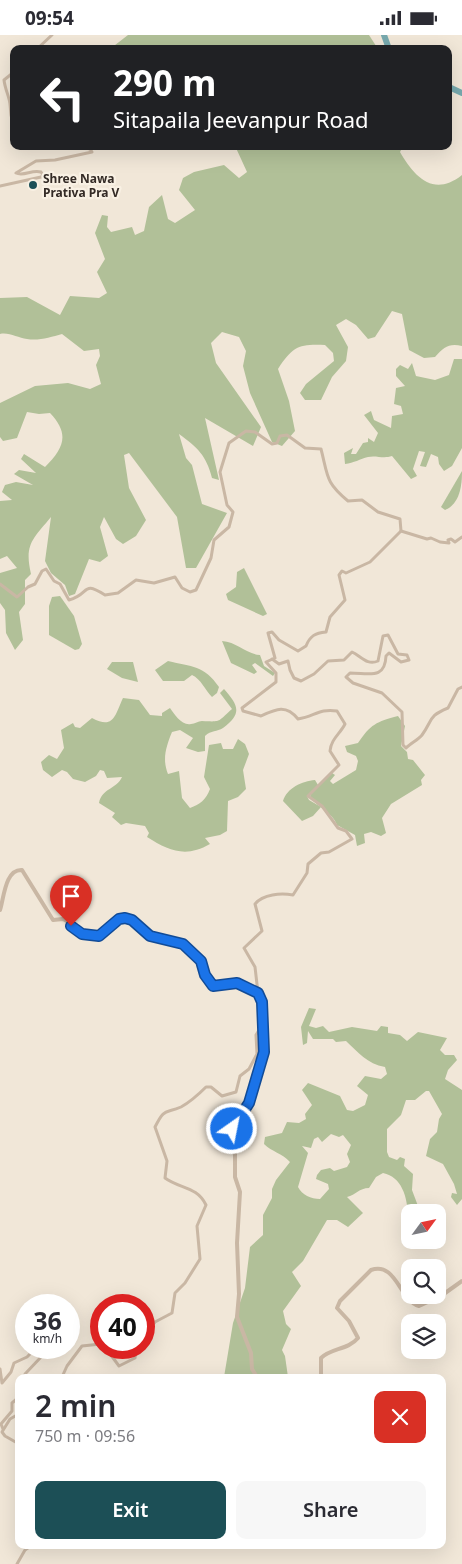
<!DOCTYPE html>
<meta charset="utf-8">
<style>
:root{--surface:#fff;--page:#f7f7f7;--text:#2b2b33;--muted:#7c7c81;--accent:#1c4f56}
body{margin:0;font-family:"Noto Sans",sans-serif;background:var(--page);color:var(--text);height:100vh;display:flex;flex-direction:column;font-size:19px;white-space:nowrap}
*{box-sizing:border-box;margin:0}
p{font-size:16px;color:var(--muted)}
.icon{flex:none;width:28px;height:28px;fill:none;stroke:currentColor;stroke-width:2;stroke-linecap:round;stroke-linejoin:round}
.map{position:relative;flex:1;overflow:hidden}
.drawer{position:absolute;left:15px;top:1339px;width:431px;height:175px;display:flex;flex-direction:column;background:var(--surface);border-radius:10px;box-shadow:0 5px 20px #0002}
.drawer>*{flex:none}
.hud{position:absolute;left:10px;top:10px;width:442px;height:105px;border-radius:10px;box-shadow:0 5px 20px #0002;background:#202124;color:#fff;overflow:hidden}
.needle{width:32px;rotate:57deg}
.tools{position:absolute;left:401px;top:1169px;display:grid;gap:10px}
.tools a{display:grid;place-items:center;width:45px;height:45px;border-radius:10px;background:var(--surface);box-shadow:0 5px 20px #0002;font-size:25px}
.speed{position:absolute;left:15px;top:1259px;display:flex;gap:10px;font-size:25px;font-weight:700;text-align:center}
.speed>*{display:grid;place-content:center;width:65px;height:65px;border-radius:50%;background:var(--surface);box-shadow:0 5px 20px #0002;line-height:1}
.speed small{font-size:12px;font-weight:400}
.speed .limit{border:8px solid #d22;background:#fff;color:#111}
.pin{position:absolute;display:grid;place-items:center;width:42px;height:42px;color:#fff;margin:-51px -21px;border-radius:50% 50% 50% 0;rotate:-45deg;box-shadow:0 0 5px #0007}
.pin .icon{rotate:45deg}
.me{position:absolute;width:55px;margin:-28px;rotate:33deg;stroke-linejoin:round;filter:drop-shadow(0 0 4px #0008)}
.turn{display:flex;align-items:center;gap:18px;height:105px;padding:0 20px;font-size:22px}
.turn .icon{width:65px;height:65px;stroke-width:2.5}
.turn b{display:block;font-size:35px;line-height:42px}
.round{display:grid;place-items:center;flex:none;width:52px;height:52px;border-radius:10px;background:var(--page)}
.headline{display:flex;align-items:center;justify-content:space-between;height:85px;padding:0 20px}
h1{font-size:30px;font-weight:600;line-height:38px}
.primary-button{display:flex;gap:10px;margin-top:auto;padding:10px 20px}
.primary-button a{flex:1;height:58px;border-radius:10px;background:var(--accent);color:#fff;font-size:20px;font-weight:600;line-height:58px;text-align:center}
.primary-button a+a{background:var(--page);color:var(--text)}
.status{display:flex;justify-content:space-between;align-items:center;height:35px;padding:0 25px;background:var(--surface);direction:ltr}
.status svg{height:14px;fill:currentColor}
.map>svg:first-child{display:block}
.green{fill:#b1c098;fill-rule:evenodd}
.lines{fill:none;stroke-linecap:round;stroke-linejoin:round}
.river{stroke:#77a9ae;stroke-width:6}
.minor{stroke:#c9b7a4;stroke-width:3}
.tertiary{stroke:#c9b7a4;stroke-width:4}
.route-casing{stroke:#114b97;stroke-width:12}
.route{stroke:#1a73e8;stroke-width:9}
.poi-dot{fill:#1c4f56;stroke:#f9f1e4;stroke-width:2}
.labels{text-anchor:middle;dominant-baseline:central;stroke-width:4.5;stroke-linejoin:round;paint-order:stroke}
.poi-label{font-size:12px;font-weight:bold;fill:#342b26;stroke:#f9f1e4;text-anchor:start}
</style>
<div class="status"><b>09:54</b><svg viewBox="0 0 49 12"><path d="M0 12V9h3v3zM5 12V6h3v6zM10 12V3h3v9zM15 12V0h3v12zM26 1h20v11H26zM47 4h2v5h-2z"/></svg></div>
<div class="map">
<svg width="462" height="1529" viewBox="0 0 462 1529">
<rect width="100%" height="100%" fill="#f1e7d8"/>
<g class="green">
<polygon points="128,0 369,0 378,14 110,14"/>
<path d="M240,111H403L400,117C414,141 433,163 462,140V311C449,308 444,312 435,322L424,323L409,315L402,279L392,276L375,302L368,304L356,290L346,284L336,290L348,312L346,326L332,342L321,365H305L300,358L306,349L334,326L333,318L325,310C299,309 293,311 278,334L289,366L295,396L282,411L272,407L250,358L243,331L246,316L239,302L222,297L211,308L216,328L261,392L253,411L205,383L219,445L212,443C206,420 198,413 179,399L186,423L192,430L202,469L227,478L196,533H186L177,482L129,418L124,420L129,453L146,485L136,501L123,509L116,504L104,482L100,492L108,521L100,527L89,524L75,559L69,561L65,550L51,538L45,526L51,482C33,504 24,509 31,539L25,545V569L19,577L23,605L15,615L6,598L5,575L0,568V538L17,533L7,521L0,524V466L12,465L2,457L5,450L16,447L33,450L14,439L19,435L36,438L21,424L24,419L45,432C64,413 70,399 50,378L39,379L27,377L17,403L3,406L0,402V368L35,351L68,348L90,354L101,349L96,330L100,321L99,314L84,316L62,299C51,302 39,306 27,304C18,303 9,297 0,299V263L27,262L60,280L70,261L99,263L107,258L97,237L105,224L95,198L102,180L108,181L107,192L111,197L132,192L135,200L144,196L149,172L162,160L168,184L175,188L195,175L179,155L183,143L194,137L224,130L239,143L247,137L236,113Z"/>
<path d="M454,324H462V413L452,431L444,436L439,429L438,422L431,419L426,432L420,431L425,417L419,416L413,434L417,441L411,444L392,421C383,424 376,420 368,422C360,424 354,428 345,429L344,418L353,413L351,419H356L363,408L368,407V403L374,407L378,398L364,380L371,376L374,385L391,393L392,381L403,379L401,371L394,369L396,353L405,351L396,341V334L400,330L408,334L412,328L416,341L435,345L449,340Z"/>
<path d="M462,436C462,450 460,469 445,475L441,472Z"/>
<polygon points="244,533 267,579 263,581 228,565 226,559 236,552 237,537"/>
<polygon points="60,561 74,581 82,609 79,614 75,615 49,600 49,571 52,562"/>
<path d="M222,606C237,607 246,619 260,620L264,631L275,638L273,641L255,628L252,630L257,637L254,639L231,628Z"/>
<path d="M168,626C192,632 204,630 219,652L217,658L212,662C205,655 201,644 192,640L184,646H163L155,635Z"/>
<polygon points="112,627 133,627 138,647 122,643 107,634"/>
<path d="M224,654C238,670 243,678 223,693C217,697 211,695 205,701V716L198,717L186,713L193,703L180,695L172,697C166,712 162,724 168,739L179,736L182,763L190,773C200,769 206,765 210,754L204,742L209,710L221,708L223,714H233L238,704L245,709L249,719L243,735L246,754L238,762L228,766L227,796L220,800L205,803L210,809C186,823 169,816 147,802L149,798L145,791L126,788L121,790L112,782L115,778L99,768C102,753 117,754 122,742L107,743L104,736L100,735L96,741L85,747L73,744L67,737L62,735L52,742L43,735L41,727L49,720L57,724L64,713L61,695L73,688L75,692L80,693L92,683C114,695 115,680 123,663L139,665L150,680L162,681V678L170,673C174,679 182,691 191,689C195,689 198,686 202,686C222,687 217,687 232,674L220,658Z"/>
<path d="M398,681L405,691L401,711L407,717L408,724L413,725L425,740L421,745L422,750L391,769L382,783L386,798L381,801L371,797L364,799L365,808L357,811L355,800L337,790C332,776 316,773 310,760L332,738L335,740L330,746L333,749L356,735L358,726L356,721L347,717L345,711L358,708C371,689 376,687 398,681Z"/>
<path d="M315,745L318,750L307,761L309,765L321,772L313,781L302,786L283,766C287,753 302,746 315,745Z"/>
<path d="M309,973L316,974L309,991L316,993L323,991L329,997L352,992L377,996L381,991L388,992V998L400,1000L407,1006L418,997L447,1003L440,1015L445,1020H454L457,1025L448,1035L445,1044L462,1055V1164L457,1170L451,1162L452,1158L457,1159L454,1149L443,1129L426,1121L430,1104L437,1097L439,1084L442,1079L429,1056H426L415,1065H406L401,1080L387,1094V1117L389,1122L397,1125L400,1122L405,1124L404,1131L413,1139L412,1155L418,1171V1177L410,1178V1181L408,1179C407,1162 402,1142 383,1138L376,1142L369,1153C359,1153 356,1160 347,1162L363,1178L348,1192L337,1185H327L303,1226L292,1237L301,1251L283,1276L286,1289L291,1294L282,1315L285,1321L288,1342H224L233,1288L245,1253L250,1212L263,1200V1180L272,1163V1154L276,1145L290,1127C282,1118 272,1117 264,1109L265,1102L282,1098L287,1087L299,1088L306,1084L305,1079L312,1070L302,1055L308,1048L340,1061L347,1075L353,1076L365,1070L368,1060L357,1051L365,1041L381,1044L387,1039L385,1032C367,1029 358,1017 346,1006L336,1007L333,1004H313L308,996L307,1008L303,1010L301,992ZM331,1099L339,1102L343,1100L351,1110L347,1119L350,1127L347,1132L334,1136L330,1133L321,1135L317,1140L316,1144L328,1149L329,1154L320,1164C311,1164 302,1160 298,1152L308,1118L302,1111L311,1113L314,1104L318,1102L322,1107Z"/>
</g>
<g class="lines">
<g class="river">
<polyline points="384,0 389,14"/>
<polyline points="449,52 462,58"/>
</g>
<g class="minor">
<polyline points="37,14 52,0"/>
<path d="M14,37L4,45C5,54 9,61 10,69C11,77 10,82 14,90"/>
<path d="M0,151L41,142L43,140L41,137C32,134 24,142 16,138L36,126L55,125L92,117L90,114L76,111"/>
<path d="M0,549L17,562L28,552L35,549L42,536L46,534L54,546L60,549L69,565C91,559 81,545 105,560L118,558L136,545L154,548L175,542L182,553L190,557L196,555L211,523L214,505L229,492L233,477L227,470L220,437L229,408L246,396L255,397L272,409L277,408L280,401L287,400L305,413L321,414C328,441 325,447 348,466L362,465L378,477L400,484L401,496"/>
<path d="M272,624L279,629L288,626L290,635L294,643L301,646L314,639L328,626L344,625L352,617C361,621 367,631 378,626L383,601L388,600L398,619L407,620L409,625L401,627L389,618L386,621C385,645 369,638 350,638L346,642L353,648L382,658L402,677L403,710L406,713C411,708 418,705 422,700C433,685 428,681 448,673L458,654L462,652"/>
<path d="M258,958L255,932L244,913L262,896L255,869C263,859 281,858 293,860L307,838L308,829L321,818L329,817L352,804L346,796L338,793L322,771L308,761L339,730L330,716C331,704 340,699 345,689L337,676C319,673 314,682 298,684C286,669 276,674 261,681L243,676L242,673L276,647V638L266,627L275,623L268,598L272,597L279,605L298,616L306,611C310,601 315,598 326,597L330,582L345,565L339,540L342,536L346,538L370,527L401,496L427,504L431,503L440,507L449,508L448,505L451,504L455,507L462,502"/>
<path d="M144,1301L155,1287L172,1278L175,1258L185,1248L200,1224L197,1191L206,1170C197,1151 180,1154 165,1143L167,1126L155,1092C165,1072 165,1079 181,1072C190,1067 199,1059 206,1052H211L222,1061L236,1057L240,1041L249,1034L257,1019L256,1000L262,990"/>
<polyline points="105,1312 119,1331 135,1323 137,1312"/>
<polyline points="0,1334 2,1348 11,1337 14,1328 27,1322 34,1315 40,1315 42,1321 25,1339 25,1342"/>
<polyline points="59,1342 62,1342 67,1331 82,1311 101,1309"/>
<polyline points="19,1374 17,1380 10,1384 2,1397 5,1401 19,1409"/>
<polyline points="3,1394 1,1389 12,1376 12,1368 19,1362"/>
<polyline points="17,1529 25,1515 32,1510"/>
</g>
<g class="tertiary">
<path d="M0,875C4,863 5,834 22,835L53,885L63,884C77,890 75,900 96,901C109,902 112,882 124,883C134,883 141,895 149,900C159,907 168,903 178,907C201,917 199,936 213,951L237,948L258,958L262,967L263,1017L249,1067L241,1082L234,1088L232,1099L235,1113V1142L240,1157L237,1208L239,1259L237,1282L251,1318L252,1334L257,1342"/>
<path d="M321,1342V1323C331,1313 348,1315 358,1303L349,1286L337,1273L340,1266L371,1235C396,1226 400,1266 419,1271L441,1261L462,1246"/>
</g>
</g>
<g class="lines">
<defs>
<polyline id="route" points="71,891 82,899 99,901 119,884 125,883 132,885 150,901 183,909 201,926 205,940 213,951 237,948 258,958 262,967 264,1017 249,1068 232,1094"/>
</defs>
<use href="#route" class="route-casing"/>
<use href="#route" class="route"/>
</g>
<circle class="poi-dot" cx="33" cy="150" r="5"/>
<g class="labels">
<g class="poi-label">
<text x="43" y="143">Shree Nawa<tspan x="43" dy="14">Prativa Pra V</tspan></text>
</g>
</g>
</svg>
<div class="tools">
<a><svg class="needle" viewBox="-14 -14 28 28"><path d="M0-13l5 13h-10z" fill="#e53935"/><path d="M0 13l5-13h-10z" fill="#7c7c81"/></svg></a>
<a><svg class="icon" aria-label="search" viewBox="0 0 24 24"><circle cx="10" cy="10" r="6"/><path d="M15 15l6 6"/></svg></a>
<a><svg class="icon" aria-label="layers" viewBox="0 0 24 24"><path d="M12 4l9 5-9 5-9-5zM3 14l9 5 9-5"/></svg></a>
</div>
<div class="speed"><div>36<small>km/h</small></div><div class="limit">40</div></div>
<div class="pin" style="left:71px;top:891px;background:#d93025"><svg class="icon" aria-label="arrive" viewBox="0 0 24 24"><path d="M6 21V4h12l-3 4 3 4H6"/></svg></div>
<svg class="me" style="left:232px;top:1094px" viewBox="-20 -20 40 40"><circle r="17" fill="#1a73e8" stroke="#fff" stroke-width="3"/><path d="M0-11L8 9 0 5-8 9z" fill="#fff"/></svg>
<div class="hud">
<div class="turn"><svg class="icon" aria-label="left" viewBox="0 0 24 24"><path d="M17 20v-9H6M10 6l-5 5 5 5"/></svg><div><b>290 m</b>Sitapaila Jeevanpur Road</div></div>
</div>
<section class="drawer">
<div class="headline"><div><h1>2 min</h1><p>750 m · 09:56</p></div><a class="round" style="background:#d93025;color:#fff"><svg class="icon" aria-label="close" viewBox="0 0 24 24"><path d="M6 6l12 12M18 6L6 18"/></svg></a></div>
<div class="primary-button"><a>Exit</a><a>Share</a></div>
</section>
</div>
